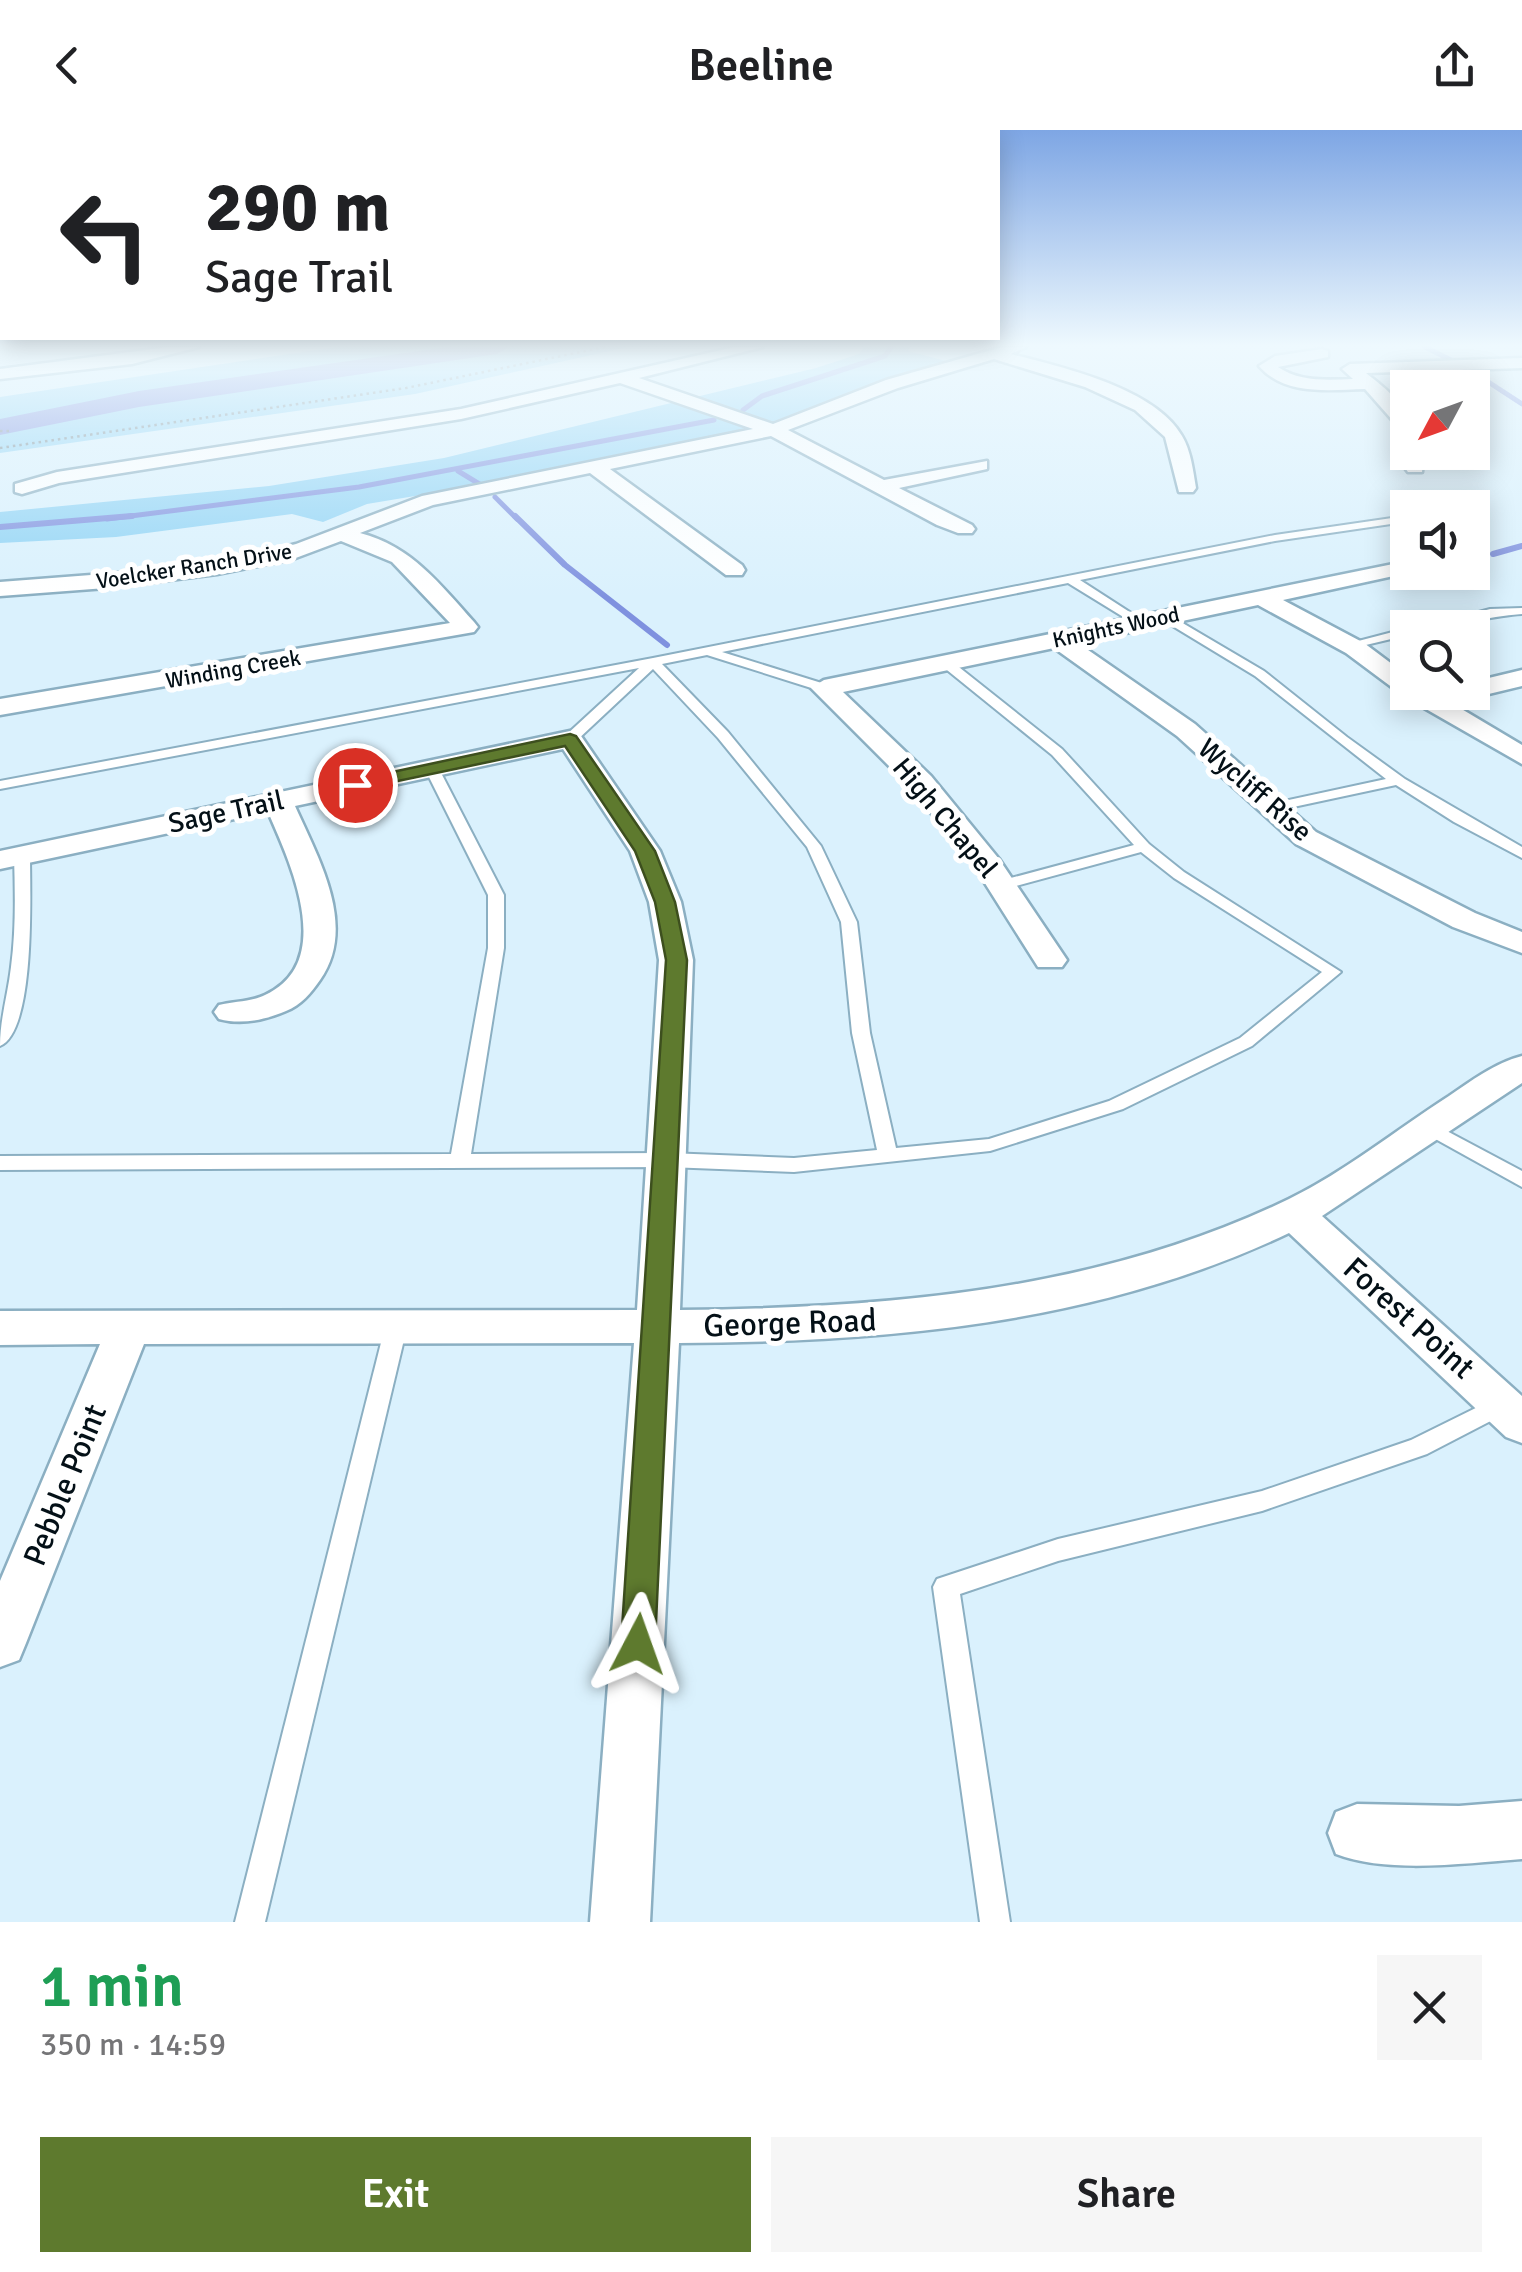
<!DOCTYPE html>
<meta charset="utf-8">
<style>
:root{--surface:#fff;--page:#f6f6f6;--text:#202124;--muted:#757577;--accent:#5e7a2e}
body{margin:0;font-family:Signika,sans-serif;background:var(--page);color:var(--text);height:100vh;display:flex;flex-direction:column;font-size:38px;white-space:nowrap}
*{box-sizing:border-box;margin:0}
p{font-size:32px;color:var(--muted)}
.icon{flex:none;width:55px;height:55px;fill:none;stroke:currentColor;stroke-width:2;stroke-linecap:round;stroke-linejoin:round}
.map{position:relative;height:1792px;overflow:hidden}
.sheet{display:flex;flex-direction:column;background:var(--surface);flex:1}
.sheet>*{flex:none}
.top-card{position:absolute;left:0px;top:0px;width:1000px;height:210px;box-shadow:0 5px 25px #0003;background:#fff;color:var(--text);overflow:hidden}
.needle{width:65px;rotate:229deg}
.tools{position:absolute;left:1390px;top:240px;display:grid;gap:20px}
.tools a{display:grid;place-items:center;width:100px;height:100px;border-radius:0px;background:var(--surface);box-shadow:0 5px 25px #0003;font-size:50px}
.pin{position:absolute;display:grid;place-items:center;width:85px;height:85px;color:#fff;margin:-42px;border:5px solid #fff;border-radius:50%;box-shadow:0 2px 10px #0007}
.me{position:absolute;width:110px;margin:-55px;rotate:4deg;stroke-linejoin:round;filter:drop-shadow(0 0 8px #0008)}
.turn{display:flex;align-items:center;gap:35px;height:210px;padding:0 40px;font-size:45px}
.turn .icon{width:130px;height:130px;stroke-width:2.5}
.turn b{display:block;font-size:70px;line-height:85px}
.round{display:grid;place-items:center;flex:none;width:105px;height:105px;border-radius:0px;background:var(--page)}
.summary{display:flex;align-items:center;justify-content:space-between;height:170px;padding:0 40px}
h1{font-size:60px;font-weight:600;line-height:75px;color:#1e9e55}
.cta{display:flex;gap:20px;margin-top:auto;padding:20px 40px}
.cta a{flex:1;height:115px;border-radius:0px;background:var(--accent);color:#fff;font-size:40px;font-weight:600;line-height:115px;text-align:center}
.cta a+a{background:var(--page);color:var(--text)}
header{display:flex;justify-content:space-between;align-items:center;height:130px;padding:0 40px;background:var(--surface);font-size:45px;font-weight:600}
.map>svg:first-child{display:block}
.green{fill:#92d4f5}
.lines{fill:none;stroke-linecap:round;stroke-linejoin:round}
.stream-far1{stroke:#7f91df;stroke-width:5}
.stream{stroke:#7f91df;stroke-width:6}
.river{fill:#7f91df;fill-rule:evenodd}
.lane-casing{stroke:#8bafc2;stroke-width:4}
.street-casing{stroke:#8bafc2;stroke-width:5}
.path{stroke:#788a94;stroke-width:2.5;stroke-dasharray:2.5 4;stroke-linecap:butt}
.lane{fill:#fff;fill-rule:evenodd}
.street{fill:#fff;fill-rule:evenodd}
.route{fill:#5e7a2e;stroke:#3d4f1e;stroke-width:2.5}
.labels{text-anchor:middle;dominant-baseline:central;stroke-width:10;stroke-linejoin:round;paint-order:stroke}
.far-street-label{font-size:22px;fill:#041017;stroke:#fff}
.street-label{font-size:28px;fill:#041017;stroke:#fff}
.near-street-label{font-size:32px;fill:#041017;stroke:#fff}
</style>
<header><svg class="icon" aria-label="back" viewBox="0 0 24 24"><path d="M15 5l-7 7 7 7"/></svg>Beeline<svg class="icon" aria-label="share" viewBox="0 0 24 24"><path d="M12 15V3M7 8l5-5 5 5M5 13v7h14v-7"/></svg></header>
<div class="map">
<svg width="1522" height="1792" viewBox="0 0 1522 1792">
<rect width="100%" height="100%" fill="#daf1fd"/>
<g class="green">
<polygon points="336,217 628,217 415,264 0,323 0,267"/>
<polygon points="864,217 910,217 908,221 946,231 771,293 493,353 367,374 323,392 292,384 116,407 0,413 0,382 269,356 444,328 816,238 859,224"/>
</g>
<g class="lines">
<g class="stream-far1">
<polyline points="1425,217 1451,230"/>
<polyline points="1473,242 1522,274"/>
<polyline points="743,280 762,266 885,226 891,217"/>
<polyline points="458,341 481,355"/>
<polyline points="495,367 517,389"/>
<polyline points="107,389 359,357 714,290"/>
</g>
<g class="stream">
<polyline points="515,386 565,435 667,515"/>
<polyline points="0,397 132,386"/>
<polyline points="1493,424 1522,416"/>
</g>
<polygon class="river" points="447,217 509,217 497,224 139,277 0,305 0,289 139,261"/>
<defs>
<g id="lane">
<polygon points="1392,388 1408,394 1408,401 1391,394 1275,411 1080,450 1142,490 1144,492 1138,496 1068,453 722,522 828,555 828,561 824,562 707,525 662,534 728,602 821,716 857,792 870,903 896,1018 989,1009 1109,971 1240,908 1322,842 1174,748 1141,722 1001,760 996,758 993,755 996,752 1134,715 1052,625 942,536 942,530 950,530 1062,619 1149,714 1184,742 1341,842 1252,916 1123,979 990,1021 794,1042 668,1037 0,1040 0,1026 451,1024 488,818 488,765 425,639 432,635 439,639 504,765 504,818 471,1024 668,1023 794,1028 877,1020 852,903 841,792 807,717 718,608 653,539 575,612 570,613 563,609 565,606 639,538 0,659 0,651 653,528 1275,405"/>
<path d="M1522,478V484C1486,486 1455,498 1419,498L1490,479Z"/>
<polygon points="1161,485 1169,485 1264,541 1347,607 1405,649 1522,717 1522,728 1454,692 1396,655 1270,682 1265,681 1265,675 1386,649 1255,546 1161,489"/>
<polygon points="1408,498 1408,505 1349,519 1343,515"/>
<path d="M22,720L30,725C30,760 36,901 0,916C0,888 8,864 11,837C16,800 15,762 14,725Z"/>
<polygon points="1428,991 1522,1041 1522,1057 1421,1001 1419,997"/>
<polygon points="396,1189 404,1191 407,1197 265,1792 235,1792 385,1197 388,1191"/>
<polygon points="1500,1266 1508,1268 1511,1275 1508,1282 1427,1324 1262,1381 1058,1431 960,1464 1010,1792 980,1792 933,1457 937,1449 1058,1409 1262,1361 1411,1310"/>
</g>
<g id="street">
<polygon points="169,217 199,217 132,234 0,249 0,239"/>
<path d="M735,217H763L639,248L773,294L886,250L1002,217H1026L1011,224C1061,237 1155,258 1182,306C1191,321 1193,341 1196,358L1193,362H1179L1165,307L1135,280L1085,257L994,229L898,258L788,300L884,350L987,331V339L899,358L972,395L975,399L972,403H958L937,395L771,306L610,339L742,435L745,440L742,445H726L590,343L433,375L360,403C411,416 440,454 474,492L478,497L474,502L0,585V569L450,493L392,432L341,411L293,429L217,444L106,458L0,466V452L143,441L252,425L296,414L422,366L753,299L620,253L461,289L59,353L22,364L15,362V354L57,342L461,279Z"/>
<path d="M1322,219L1328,221V227L1278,237C1300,252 1327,250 1353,249L1342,239L1350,234L1522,228V238L1366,243C1387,260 1408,274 1408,302L1402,301L1365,259C1329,260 1285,266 1259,236L1275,226Z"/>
<polygon points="1408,319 1408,322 1424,322 1422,342 1408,342 1405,338"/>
<polygon points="1472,423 1482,425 1485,430 1482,435 1472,437"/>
<polygon points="1408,431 1408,442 1412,442 1283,470 1364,513 1408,546 1408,562 1433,562 1522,615 1522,634 1405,567 1346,523 1258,475 1078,513 1195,594 1316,702 1475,783 1522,802 1522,823 1453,797 1296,714 1177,606 1054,518 843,562 931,646 999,729 1067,830 1062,837 1038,837 976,739 911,658 811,558 824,550"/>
<polygon points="1522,540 1522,556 1472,568 1461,562 1472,562 1472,552"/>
<path d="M570,601L579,603L660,721L681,772L693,830L680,1180C890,1178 1098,1161 1289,1069C1346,1041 1396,1000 1449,966C1471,951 1495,933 1522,926V953L1322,1086L1522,1266V1313L1506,1307L1289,1103C1098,1194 887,1212 679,1213L650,1792H590L634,1213L144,1214L26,1513L19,1530L0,1537V1451L100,1214L0,1215V1181L637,1180L659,830L649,772L630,721L563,619L295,676C318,728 358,796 320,850C311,863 301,875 286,881C265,890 241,895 219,889L214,882L219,875C234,871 251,872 265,865C337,832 290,732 268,682L0,739V721Z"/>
<path d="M1522,1671V1729C1468,1733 1387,1744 1336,1724L1328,1703L1336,1682L1357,1674L1459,1676Z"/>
</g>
</defs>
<use href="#lane" class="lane-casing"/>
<use href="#street" class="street-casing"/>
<g class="path">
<polyline points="0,301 9,301"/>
<polyline points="0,318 406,258 605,217"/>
</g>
<use href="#lane" class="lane"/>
<use href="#street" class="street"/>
</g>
<linearGradient id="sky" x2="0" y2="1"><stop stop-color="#7ea6e4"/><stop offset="0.46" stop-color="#eef9fe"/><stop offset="1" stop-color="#eef9fe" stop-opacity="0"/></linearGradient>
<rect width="1522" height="468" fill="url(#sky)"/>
<polygon class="route" points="570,604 576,606 655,721 675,772 687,830 655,1514 650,1525 638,1530 626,1525 621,1514 666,830 655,772 635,721 565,616 355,660 346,655 355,650"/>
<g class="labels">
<g class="far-street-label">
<text transform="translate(194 436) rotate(-9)">Voelcker Ranch Drive</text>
<text transform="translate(1116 497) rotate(-12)">Knights Wood</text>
<text transform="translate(233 539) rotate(-10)">Winding Creek</text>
</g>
<g class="street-label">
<text transform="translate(1255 660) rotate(41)">Wycliff Rise</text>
<text transform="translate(226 682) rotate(-12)">Sage Trail</text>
<text transform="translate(945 688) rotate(50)">High Chapel</text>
</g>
<g class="near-street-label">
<text transform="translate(1409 1188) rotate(42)">Forest Point</text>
<text transform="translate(790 1193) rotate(-2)">George Road</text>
<text transform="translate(65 1355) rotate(-68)">Pebble Point</text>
</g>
</g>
</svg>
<div class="tools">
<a><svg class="needle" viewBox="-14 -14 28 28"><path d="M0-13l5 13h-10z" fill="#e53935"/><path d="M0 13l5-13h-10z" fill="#757577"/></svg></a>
<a><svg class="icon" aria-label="sound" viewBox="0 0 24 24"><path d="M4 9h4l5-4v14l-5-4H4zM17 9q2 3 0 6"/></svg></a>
<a><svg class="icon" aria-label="search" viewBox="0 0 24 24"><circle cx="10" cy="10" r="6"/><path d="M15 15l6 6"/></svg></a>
</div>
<div class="pin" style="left:355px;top:655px;background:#d93025"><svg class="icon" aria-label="arrive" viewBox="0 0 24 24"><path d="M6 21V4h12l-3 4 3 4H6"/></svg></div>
<svg class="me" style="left:638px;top:1514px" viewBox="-20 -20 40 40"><path d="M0-17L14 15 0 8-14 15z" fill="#5e7a2e" stroke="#fff" stroke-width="4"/></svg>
<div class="top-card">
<div class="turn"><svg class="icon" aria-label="left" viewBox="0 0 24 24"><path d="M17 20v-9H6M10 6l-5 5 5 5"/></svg><div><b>290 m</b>Sage Trail</div></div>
</div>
</div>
<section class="sheet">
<div class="summary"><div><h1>1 min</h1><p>350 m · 14:59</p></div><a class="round"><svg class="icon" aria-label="close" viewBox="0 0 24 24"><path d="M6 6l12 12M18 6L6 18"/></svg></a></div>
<div class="cta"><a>Exit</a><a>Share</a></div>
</section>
